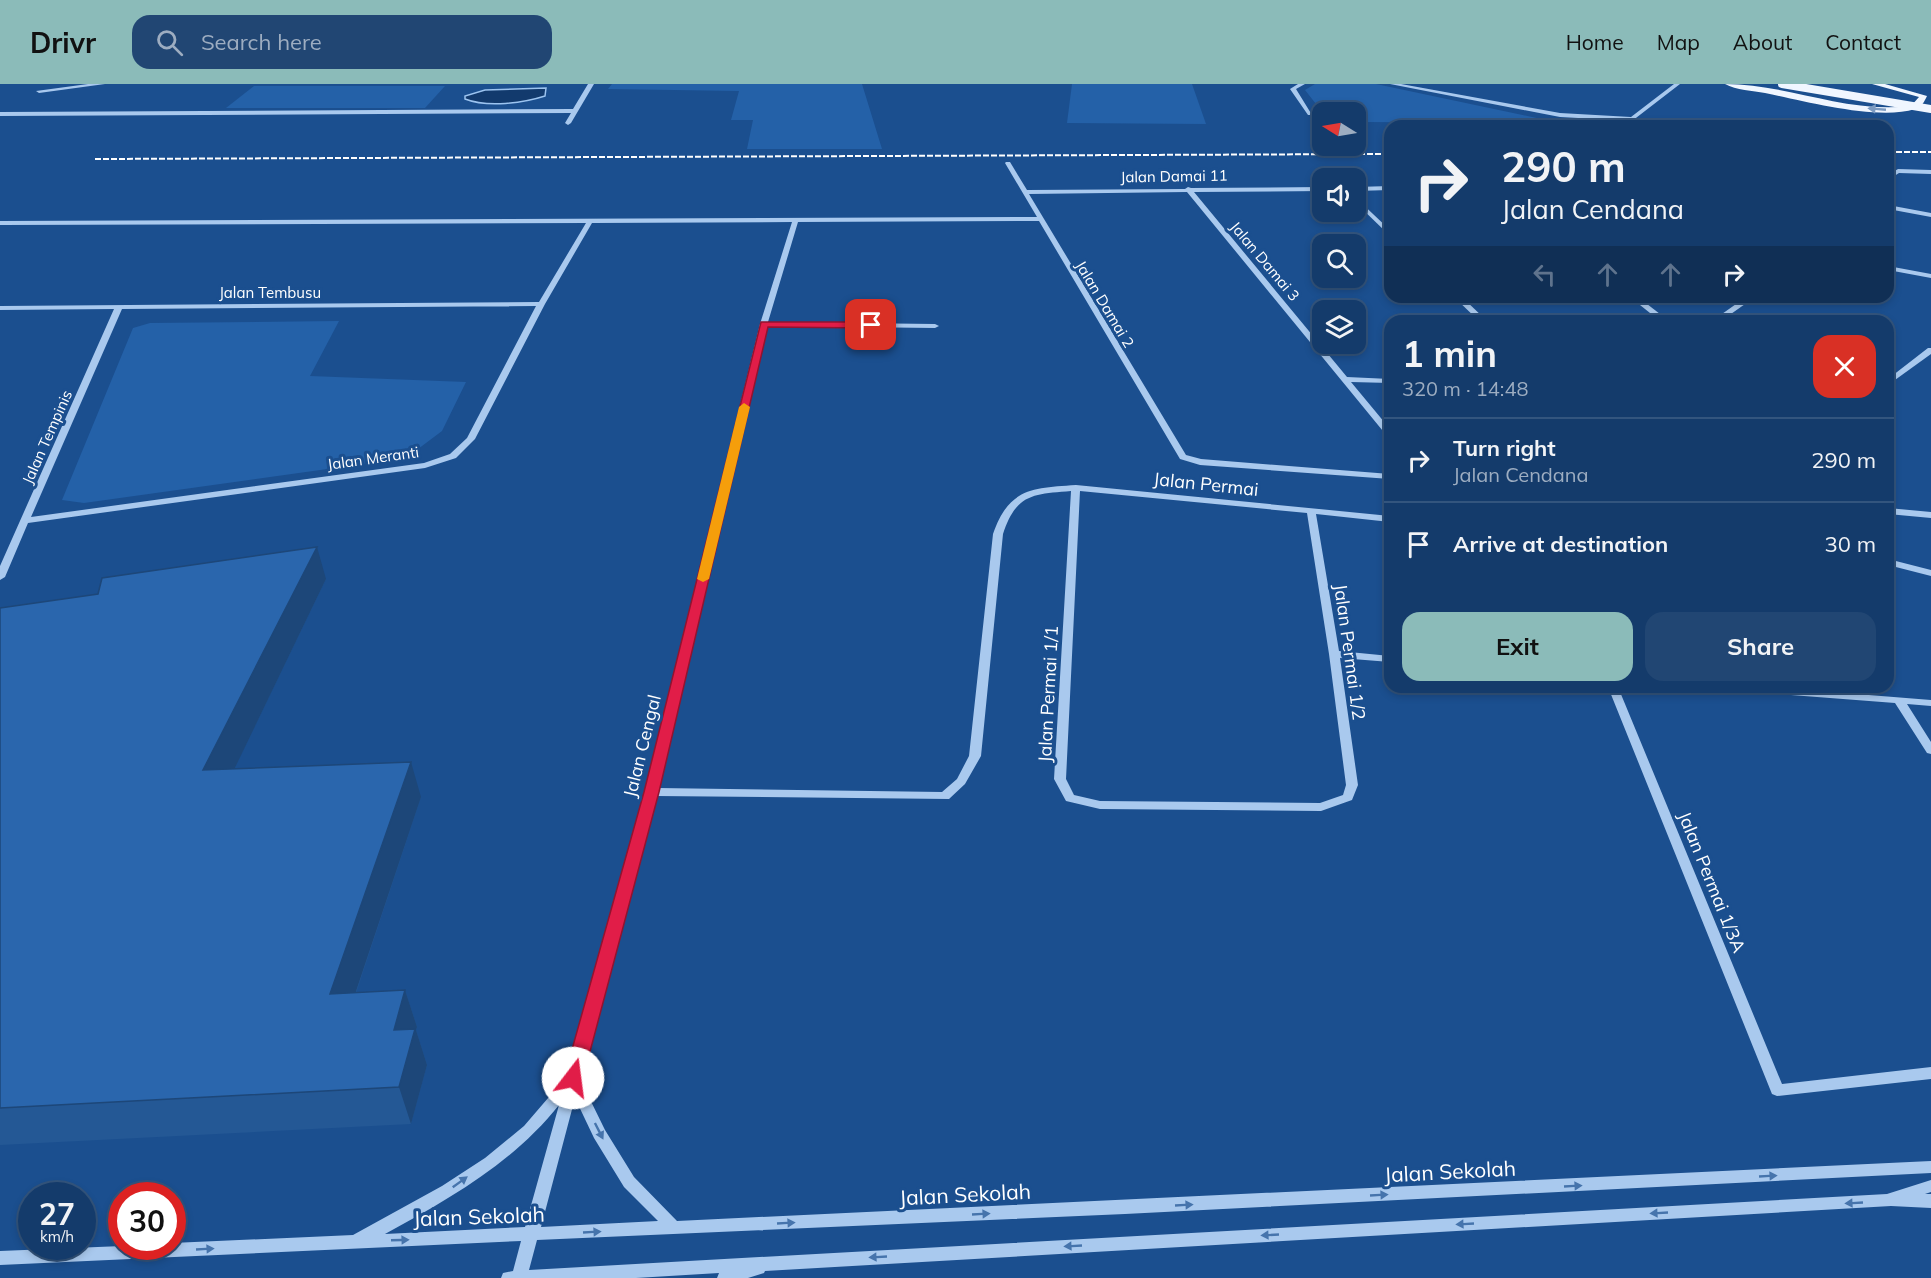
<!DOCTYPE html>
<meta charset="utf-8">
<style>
:root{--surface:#143b6b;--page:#214673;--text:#f1f3f6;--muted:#9dadc1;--line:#33557e;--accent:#8bbbb9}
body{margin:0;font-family:Mulish,sans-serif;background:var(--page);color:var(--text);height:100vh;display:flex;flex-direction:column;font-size:22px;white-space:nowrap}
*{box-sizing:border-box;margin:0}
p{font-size:20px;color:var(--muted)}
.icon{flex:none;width:33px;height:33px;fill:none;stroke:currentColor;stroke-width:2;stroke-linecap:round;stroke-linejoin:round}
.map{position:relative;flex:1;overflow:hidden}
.drawer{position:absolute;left:1384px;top:231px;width:510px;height:378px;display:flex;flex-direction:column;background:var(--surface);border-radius:18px;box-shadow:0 3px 9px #0003,0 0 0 2px var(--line)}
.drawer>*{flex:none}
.banner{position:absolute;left:1384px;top:36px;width:510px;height:183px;border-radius:18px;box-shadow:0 3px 9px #0003,0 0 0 2px var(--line);background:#143b6b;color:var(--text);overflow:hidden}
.needle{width:39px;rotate:281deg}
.buttons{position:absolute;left:1312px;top:18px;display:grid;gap:12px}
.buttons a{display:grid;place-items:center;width:54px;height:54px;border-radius:12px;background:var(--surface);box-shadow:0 3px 9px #0003,0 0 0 2px var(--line);font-size:30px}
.speed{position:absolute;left:18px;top:1098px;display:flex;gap:12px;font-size:30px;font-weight:700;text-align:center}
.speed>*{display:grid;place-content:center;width:78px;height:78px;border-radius:50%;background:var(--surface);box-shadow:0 3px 9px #0003,0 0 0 2px var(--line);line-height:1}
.speed small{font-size:15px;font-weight:400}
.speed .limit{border:9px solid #d22;background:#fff;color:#111}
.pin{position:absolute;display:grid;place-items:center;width:51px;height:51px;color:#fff;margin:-26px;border-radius:12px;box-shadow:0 3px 9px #0006}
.me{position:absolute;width:66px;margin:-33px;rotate:15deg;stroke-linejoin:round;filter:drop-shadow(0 0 4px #0008)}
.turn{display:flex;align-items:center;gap:21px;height:126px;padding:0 18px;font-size:27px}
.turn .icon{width:78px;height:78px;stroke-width:2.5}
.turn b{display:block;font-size:42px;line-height:51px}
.lanes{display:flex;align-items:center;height:57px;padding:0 18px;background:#0003;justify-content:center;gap:30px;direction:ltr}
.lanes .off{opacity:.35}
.round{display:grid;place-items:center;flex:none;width:63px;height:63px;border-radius:18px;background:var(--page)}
.headline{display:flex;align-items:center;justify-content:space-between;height:102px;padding:0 18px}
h1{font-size:36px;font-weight:700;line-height:45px}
.button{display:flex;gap:12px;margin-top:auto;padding:12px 18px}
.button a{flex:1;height:69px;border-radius:18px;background:var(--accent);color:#111;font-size:24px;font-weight:700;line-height:69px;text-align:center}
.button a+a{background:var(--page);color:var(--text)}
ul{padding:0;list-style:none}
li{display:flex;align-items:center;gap:18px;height:84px;padding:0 18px;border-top:2px solid var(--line)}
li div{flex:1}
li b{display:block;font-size:22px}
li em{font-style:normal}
header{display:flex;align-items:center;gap:36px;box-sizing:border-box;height:84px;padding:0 30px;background:var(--accent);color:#111}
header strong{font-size:28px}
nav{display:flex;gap:33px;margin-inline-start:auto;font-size:21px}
.search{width:420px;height:54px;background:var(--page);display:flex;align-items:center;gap:15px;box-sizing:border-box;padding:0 21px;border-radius:18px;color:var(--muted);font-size:22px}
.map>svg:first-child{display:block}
.green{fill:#2461a8}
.water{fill:#123a6d;stroke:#9cc4f0;stroke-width:1.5}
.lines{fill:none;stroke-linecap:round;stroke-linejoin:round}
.minor{fill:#a9c9ee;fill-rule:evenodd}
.major{fill:#f0f6ff;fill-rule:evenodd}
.rail{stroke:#fff;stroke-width:2;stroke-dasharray:6 2;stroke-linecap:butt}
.major-bridge{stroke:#f0f6ff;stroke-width:8}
.wall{fill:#245895}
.shaded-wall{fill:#1d4779}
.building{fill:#2a66ad;stroke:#1d4779;stroke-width:1.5}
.oneway{fill:#7b9ac1}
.oneway2{fill:#4674ac}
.route{fill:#e11d48;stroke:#92132f;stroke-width:1.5}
.slow{fill:#f59e0b}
.labels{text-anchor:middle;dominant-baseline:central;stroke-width:6;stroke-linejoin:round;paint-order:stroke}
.far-street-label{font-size:15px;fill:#fff;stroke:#1b4f8f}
.street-label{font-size:18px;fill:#fff;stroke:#1b4f8f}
.near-street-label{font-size:21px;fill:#fff;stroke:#1b4f8f}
</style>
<header>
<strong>Drivr</strong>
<div class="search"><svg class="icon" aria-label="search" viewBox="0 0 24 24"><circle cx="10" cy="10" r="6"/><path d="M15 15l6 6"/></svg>Search here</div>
<nav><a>Home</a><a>Map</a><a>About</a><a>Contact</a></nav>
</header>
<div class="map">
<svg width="1931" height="1194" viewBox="0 0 1931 1194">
<rect width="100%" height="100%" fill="#1b4f8f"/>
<g class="green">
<polygon points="612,0 862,0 882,65 747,65 753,36 731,36 739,7 608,5"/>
<polygon points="1072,0 1192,0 1206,40 1067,39"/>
<polygon points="1315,0 1376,0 1560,39 1356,38 1356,28 1323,29 1305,6"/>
<polygon points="254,2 445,2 425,24 226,24"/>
<polygon points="339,237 310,292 466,298 442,347 406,374 84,419 62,416 133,244 150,239"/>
</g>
<path class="water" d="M546,4L545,12C523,19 488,24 465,15V12L485,6Z"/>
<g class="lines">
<g class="minor">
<polygon points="88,0 105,0 39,9 36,7"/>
<polygon points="588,0 594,0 571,39 568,41 565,39 571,29 0,32 0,28 573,25"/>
<polygon points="1298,0 1305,0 1296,5 1312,31 1308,31 1290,5"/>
<polygon points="1390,0 1401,0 1560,29 1631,33 1674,0 1680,0 1632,37 1560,33"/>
<path d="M1006,78H1010L1027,106L1185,105L1188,103L1191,104L1323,103V107L1194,108L1347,293L1390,295V299L1351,298L1390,345V352H1387L1187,108L1029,110L1186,371L1201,375L1390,390V395L1200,381L1180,375L1039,137L798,138L768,238L935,240L939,242L935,244L767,242L658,704L942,708L957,695L969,672L993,450C1009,404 1032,404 1076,401L1390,432V438L1316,430L1339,567L1390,572V578L1340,574L1358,701L1352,716L1321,727L1100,725L1066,717L1054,695L1071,407C1033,410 1016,410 1003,450L981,672L965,700L949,715L656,712L580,995L605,1046L634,1093L677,1137L1931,1077V1089L1125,1130L537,1156L529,1186L1887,1110L1931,1096V1108L1925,1110H1931V1124L1891,1122L765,1187L764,1189L748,1194H717L719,1189L636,1194H501L503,1189L513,1187L521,1157L0,1181V1167L122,1162H172V1159L353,1151L442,1102L485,1074L524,1042L567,992L643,718L760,240L792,138L592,139L545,220L475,355L456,374L425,384L28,439L5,493L0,496V482L114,225L0,226V222L539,218L586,139L0,141V137L1037,133L1005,79ZM536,222L467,354L450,370L424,379L31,433L122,225ZM1080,407L1307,429L1329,570L1346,701L1343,711L1320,719L1100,717L1074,711L1066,695ZM575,1014L594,1054L624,1103L658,1137L541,1143ZM559,1021L525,1143L385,1150C449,1115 513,1079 559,1021Z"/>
<polygon points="1898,85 1931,86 1931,90 1899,89 1888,96 1888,91"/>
<polygon points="1390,102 1390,106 1356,107 1356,103"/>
<polygon points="1356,114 1390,146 1390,151 1388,150 1356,119"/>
<polygon points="1888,121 1931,129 1931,133 1888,125"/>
<polygon points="1888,182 1931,190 1931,194 1888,186"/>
<polygon points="1454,213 1462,213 1487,237 1479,237"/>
<polygon points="1630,213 1638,213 1669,237 1660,237"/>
<polygon points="1746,213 1755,213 1721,237 1712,237"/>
<polygon points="1928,264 1931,264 1931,270 1888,301 1888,295"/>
<polygon points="1888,424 1931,428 1931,434 1888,430"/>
<polygon points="1888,475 1931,486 1931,492 1888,481"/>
<polygon points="1608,603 1618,603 1782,1000 1931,983 1931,995 1777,1012 1772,1010"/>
<polygon points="1723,603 1769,603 1931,616 1931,622 1907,620 1931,658 1931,670 1927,669 1895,619 1728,606"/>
</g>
<path class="major" d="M1725,0C1788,0 1847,30 1911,22L1919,13L1872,0H1885L1927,12C1924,18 1922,23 1915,25C1878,37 1804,17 1765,9C1753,7 1736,6 1725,0Z"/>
<g class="rail">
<polyline points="1888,68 1931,68"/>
<polyline points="95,75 1390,70"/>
</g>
<polyline class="major-bridge" points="1782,0 1931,25"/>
</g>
<polygon class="wall" points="326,495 234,685 421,713 356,909 405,906 417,943 416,946 427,981 411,1040 0,1061 0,524"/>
<g class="shaded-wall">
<polygon points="317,463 326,495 217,721 203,686"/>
<polygon points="411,678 421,713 343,946 330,910"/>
<polygon points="405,906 417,943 416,946 427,981 411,1040 399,1003 394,946"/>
</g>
<polygon class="building" points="317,463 203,686 411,678 330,910 405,906 394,946 415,945 399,1003 0,1024 0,524 98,510 102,494"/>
<defs><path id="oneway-solid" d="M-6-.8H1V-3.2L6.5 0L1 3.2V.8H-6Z" transform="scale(1.5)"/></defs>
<use class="oneway" href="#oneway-solid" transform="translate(1877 25) rotate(-175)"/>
<g class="oneway2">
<use href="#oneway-solid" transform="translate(599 1047) rotate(63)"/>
<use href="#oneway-solid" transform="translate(1768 1092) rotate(-3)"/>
<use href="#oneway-solid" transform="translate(460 1098) rotate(-36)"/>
<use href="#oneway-solid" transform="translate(1573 1102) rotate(-3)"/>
<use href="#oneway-solid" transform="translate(1379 1111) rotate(-3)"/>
<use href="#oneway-solid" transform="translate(1854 1119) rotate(177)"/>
<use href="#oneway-solid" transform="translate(1184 1121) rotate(-3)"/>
<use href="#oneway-solid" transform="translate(1659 1129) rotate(177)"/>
<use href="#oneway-solid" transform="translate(981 1130) rotate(-3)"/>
<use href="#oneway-solid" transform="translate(786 1139) rotate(-3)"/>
<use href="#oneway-solid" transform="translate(1465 1140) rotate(177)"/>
<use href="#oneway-solid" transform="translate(592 1148) rotate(-3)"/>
<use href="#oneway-solid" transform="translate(1270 1151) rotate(177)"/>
<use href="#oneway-solid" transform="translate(400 1156) rotate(-2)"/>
<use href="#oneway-solid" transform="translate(1073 1162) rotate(177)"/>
<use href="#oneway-solid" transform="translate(205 1165) rotate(-3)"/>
<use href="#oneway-solid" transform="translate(878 1173) rotate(177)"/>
</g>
<polygon class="route" points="761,238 871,238 876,241 871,244 768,243 659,708 583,994 580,999 573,1001 567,999 564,994 644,708"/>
<polygon class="slow" points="744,319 750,323 709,495 703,498 697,495 739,323"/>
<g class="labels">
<g class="far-street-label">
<text transform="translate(1174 92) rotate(-1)">Jalan Damai 11</text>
<text transform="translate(1265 177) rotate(50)">Jalan Damai 3</text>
<text x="270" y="208">Jalan Tembusu</text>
<text transform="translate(1105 220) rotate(59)">Jalan Damai 2</text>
<text transform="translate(47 353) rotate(-66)">Jalan Tempinis</text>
<text transform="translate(373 374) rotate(-8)">Jalan Meranti</text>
</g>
<g class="street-label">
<text transform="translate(1206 400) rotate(6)">Jalan Permai</text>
<text transform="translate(1350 568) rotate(82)">Jalan Permai 1/2</text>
<text transform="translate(1048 610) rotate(-87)">Jalan Permai 1/1</text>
<text transform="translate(642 662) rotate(-76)">Jalan Cengal</text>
<text transform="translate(1712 798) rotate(68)">Jalan Permai 1/3A</text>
</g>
<g class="near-street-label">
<text transform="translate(1450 1087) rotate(-3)">Jalan Sekolah</text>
<text transform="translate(965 1110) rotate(-3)">Jalan Sekolah</text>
<text transform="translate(479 1132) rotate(-2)">Jalan Sekolah</text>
</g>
</g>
</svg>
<div class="buttons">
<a><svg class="needle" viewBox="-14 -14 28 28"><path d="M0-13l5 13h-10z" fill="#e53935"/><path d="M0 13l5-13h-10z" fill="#9dadc1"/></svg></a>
<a><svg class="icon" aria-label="sound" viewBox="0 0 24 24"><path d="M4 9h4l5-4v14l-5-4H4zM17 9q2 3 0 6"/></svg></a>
<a><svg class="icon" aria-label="search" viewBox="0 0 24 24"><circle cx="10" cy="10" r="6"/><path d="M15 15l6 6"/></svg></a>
<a><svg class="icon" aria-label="layers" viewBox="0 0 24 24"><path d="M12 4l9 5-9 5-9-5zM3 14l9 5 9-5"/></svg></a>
</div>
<div class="speed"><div>27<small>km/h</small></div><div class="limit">30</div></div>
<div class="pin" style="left:871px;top:241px;background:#d93025"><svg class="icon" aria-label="arrive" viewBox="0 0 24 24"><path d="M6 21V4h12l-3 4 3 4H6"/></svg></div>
<svg class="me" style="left:573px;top:994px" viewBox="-20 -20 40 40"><circle r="19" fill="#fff"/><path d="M0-13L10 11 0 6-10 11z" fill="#e11d48"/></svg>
<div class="banner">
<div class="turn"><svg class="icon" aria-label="right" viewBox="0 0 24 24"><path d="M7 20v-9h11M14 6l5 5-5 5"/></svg><div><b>290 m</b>Jalan Cendana</div></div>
<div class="lanes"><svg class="icon off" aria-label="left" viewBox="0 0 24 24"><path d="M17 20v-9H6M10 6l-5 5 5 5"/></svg><svg class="icon off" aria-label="ahead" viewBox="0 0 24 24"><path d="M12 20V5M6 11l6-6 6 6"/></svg><svg class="icon off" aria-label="ahead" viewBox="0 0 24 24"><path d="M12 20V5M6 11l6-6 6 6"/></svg><svg class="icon" aria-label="right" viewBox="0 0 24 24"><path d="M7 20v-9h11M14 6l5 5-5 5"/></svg></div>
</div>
<section class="drawer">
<div class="headline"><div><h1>1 min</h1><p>320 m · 14:48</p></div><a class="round" style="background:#d93025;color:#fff"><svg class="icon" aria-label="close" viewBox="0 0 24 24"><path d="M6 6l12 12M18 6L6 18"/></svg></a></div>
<ul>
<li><svg class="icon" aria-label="right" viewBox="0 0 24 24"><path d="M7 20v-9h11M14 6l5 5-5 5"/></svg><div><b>Turn right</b><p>Jalan Cendana</p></div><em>290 m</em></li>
<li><svg class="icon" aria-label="arrive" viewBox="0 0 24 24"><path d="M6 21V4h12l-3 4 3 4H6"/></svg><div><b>Arrive at destination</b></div><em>30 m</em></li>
</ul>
<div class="button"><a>Exit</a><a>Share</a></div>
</section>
</div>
